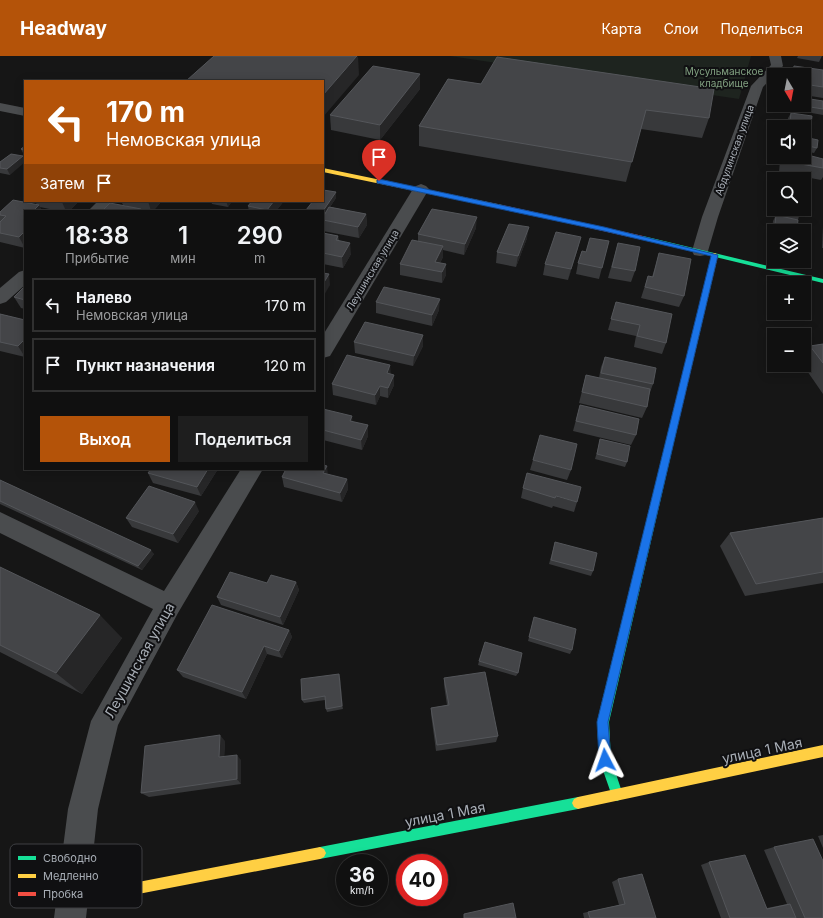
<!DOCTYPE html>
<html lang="ru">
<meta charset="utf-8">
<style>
:root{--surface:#101010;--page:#1e1e1e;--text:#f1f3f6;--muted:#9c9d9f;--line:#303030;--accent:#b45309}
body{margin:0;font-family:Inter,sans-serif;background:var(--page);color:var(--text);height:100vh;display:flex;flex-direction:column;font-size:15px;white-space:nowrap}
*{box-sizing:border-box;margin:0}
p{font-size:13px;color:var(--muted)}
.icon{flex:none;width:22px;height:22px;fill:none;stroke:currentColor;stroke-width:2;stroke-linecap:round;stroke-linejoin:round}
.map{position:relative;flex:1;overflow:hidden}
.drawer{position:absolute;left:24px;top:154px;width:300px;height:260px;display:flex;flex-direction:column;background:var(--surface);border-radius:0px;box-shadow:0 2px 10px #0003,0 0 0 1px var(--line)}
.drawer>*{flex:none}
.hud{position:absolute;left:24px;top:24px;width:300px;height:122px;border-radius:0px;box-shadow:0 2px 10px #0003,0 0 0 1px var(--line);background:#b45309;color:#fff;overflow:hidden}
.needle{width:26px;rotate:170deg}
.buttons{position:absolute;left:767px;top:12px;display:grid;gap:8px}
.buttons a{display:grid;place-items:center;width:44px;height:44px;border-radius:0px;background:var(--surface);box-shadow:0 2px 10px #0003,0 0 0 1px var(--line);font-size:20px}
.speed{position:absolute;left:336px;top:798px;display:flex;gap:8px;font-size:20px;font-weight:700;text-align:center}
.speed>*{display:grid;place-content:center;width:52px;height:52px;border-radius:50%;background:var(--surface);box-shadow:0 2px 10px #0003,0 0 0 1px var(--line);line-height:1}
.speed small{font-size:10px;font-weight:400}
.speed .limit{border:6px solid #d22;background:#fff;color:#111}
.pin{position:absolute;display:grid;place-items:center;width:34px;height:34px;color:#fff;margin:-41px -17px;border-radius:50% 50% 50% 0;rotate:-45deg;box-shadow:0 0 4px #0007}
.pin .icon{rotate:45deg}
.me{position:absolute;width:44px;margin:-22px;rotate:356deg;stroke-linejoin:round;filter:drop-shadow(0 0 3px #0008)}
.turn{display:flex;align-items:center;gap:14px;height:84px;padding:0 16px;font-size:18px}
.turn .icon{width:52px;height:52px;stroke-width:2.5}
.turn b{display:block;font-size:28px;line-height:34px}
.then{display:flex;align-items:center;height:38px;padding:0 16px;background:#0003;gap:8px;font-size:15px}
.eta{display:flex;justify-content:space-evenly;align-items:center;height:68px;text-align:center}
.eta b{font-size:24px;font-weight:600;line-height:28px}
.action{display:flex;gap:8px;margin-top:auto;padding:8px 16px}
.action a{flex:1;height:46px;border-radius:0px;background:var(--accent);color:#fff;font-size:16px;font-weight:600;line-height:46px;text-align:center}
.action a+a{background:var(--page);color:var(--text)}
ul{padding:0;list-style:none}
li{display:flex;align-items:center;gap:12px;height:54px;margin:0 8px 6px;padding:0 8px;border:2px solid var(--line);border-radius:0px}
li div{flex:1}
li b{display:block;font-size:15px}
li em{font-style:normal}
header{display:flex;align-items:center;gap:24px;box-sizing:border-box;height:56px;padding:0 20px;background:var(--accent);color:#fff}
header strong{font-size:19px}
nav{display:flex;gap:22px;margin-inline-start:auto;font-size:14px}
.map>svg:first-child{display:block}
.green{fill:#1e241f}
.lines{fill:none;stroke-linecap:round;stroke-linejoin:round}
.street{fill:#4a4c4e;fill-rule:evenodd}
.fast{fill:#16e098;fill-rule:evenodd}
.slow{fill:#ffcf43;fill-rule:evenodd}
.jam{fill:#f24e42;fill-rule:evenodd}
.wall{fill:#38393b}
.shaded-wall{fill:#262627}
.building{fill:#444548;stroke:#54565a}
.route{fill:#1a73e8;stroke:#114b97}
.labels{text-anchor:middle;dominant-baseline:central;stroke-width:4;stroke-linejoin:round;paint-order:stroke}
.far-park-label{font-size:10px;fill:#81a080;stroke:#101012}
.far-street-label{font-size:10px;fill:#a8aeb6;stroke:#101012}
.near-street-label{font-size:14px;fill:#a8aeb6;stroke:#101012}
.key{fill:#101012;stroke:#3e3f43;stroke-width:1}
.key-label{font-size:11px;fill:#a8aeb6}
</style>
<header>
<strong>Headway</strong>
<nav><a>Карта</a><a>Слои</a><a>Поделиться</a></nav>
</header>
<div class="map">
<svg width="823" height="862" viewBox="0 0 823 862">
<rect width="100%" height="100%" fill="#161616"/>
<polygon class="green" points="450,0 751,0 739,43"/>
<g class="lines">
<g class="street">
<polygon points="769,0 781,0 783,10 763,31 718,161 708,195 706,199 700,200 694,199 692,195 702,161 751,30 771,9"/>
<polygon points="0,47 25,52 25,60 0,55"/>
<polygon points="421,128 426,130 429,133 330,300 323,302 323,279 413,133 416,130"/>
<polygon points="98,145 115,145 105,155 88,155"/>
<polygon points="25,214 25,229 6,246 0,248 0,232 19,216"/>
<polygon points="241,413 263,413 178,557 118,669 98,753 86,862 54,862 68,753 91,665 153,553 0,477 0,456 164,535"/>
</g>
<g class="fast">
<polygon points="643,180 823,223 823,227 641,183 641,181"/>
<polygon points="676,357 680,360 609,666 611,703 623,739 621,743 617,745 613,743 599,703 597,666 672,360"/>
<polygon points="578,741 582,743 584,747 582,751 578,753 320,803 316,801 314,797 316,793 320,791"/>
</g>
<g class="slow">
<polygon points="323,112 502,149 505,151 502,153 323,116"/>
<polygon points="713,197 715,197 718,199 680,360 676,363 672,360"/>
<polygon points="823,689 823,701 578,753 574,751 572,747 574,743 578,741"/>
<polygon points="320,791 324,793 326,797 324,801 320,803 71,851 66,850 65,845 66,840 71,839"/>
</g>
<polygon class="jam" points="502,149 643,180 646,182 643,184 500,152 499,151"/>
</g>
<g class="wall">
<polygon points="798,0 822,0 819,6 797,2"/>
<polygon points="794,10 823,24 823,42 804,39 804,19 790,19"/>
<polygon points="448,23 709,62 702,82 641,73 626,126 419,90 419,70"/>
<polygon points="420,33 380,84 331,74 330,59"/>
<polygon points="823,45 823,59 795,54 796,49 804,49"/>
<polygon points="791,57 811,68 809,74 804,73 804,71 792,71 787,70 788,62"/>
<polygon points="804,81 817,92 814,97 804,95"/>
<polygon points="25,90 25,101 21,93"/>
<polygon points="11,98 10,119 0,117 0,106"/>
<polygon points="782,101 804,101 823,103 823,121 821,124 779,116 780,105"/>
<polygon points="336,142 330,151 366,158 367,169 359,182 323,175 323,155 307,155 306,154"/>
<polygon points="35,145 79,145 69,155 59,155 40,151 42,155 25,155 25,192 0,186 0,156 37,149"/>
<polygon points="121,145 162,145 153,155 146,155 123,149"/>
<polygon points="211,145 232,145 228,151 212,148"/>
<polygon points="252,145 284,145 276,155 249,155 248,150"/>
<polygon points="775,153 800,153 799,160 798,164 797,173 796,175 777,175 772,174 773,165 775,161 774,161"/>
<polygon points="823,170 823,192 822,192"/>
<polygon points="476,172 464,199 443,194 443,201 440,207 446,208 446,219 442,227 400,219 400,208 418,185 418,178"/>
<polygon points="323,177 338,180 339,185 351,198 343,212 323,208"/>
<polygon points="527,182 516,211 496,207 497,196"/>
<polygon points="609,185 599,223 576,218 578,207 586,196"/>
<polygon points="618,187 635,215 631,226 608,222"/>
<polygon points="578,192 568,224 543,219 545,208"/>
<polygon points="659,197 684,240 679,251 641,242 648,220 652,221 656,208"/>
<polygon points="25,230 25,253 21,252 14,241"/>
<polygon points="376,246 439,254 432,270 376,257"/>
<polygon points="616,246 666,287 662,298 634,291 636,280 608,274"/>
<polygon points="0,258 25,264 25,301 0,295"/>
<polygon points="354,286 423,290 413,310 355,297"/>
<polygon points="823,288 823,338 803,309 804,309 804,299 810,290"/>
<polygon points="605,301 653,328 649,339 647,351 642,362 579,347 586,319 599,322 601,311"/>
<polygon points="391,318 394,329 388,342 380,340 376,349 333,339 332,328"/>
<polygon points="580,349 636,379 631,389 573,375"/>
<polygon points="323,353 353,366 368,369 368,380 362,394 323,384"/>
<polygon points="600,383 627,406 625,411 595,403 599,388"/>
<polygon points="533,404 571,414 567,424 530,414"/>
<polygon points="218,413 201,440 153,427 148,417"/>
<polygon points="282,421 347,423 348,433 342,446 284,431"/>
<polygon points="0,424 154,498 142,514 0,448"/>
<polygon points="523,432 577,446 574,456 553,450 552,452 521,442"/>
<polygon points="199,455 178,487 132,471 126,462"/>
<polygon points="823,462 823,527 745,540 720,490 730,477"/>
<polygon points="555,486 593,515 591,520 549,508"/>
<polygon points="0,511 122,582 82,638 0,596"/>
<polygon points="296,526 299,534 283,569 221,549 217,541 267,527"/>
<polygon points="534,561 572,594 570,598 528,585"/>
<polygon points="289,574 292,581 282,602 267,598 246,643 183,621 177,614"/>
<polygon points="479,605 518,617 516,620 478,609"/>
<polygon points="340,621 343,653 327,656 326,653 325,644 304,647 302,644"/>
<polygon points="444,622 498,680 496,686 436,695 431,658 431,652 447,649 444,629"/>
<polygon points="225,685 224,701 241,704 241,728 149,741 141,737"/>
<polygon points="823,779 823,792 818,780"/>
<polygon points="774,791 823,862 721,862 701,809 709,806 767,852 787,848 764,794"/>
<polygon points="618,823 656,862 584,862 583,857 619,849 612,826"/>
</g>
<g class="shaded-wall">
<polygon points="358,0 359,19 323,61 323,39"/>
<polygon points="420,18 420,33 380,84 380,69"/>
<polygon points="23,100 25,104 25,106 10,119 7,113"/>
<polygon points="336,136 336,142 323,161 323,155"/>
<polygon points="63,145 79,145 69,155 66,155 62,146"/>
<polygon points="148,145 162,145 153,155 151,155"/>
<polygon points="226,145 232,145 228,151"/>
<polygon points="274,145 284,145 276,155 267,155 267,154"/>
<polygon points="39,149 42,155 33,155"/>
<polygon points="366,158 367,169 359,182 358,171"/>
<polygon points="477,161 476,172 464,199 465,188"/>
<polygon points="529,171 527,182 516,211 518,200"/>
<polygon points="25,175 25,192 19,181"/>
<polygon points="581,181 578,192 568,224 571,213"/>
<polygon points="350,187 351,198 343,212 342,201"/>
<polygon points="443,190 443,201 436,215 435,206"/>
<polygon points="446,208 446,219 442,227 442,216"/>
<polygon points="329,218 330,229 323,241 323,228"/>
<polygon points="440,243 439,254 432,270 432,259"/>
<polygon points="423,279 423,290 413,310 414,300"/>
<polygon points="25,283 25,301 18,290"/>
<polygon points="390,309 391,320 387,317"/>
<polygon points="394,319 394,329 388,342 388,332"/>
<polygon points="380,330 380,340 376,349 375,339"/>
<polygon points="352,360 353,371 350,365"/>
<polygon points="368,369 368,380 362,394 361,384"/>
<polygon points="327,410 328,420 323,417"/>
<polygon points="208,413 218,413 201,440 197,431"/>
<polygon points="347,423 348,433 342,446 340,437"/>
<polygon points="195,446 199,455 178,487 173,478"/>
<polygon points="151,494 154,498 142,514 138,510"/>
<polygon points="296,526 299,534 283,569 280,561"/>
<polygon points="100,559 122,582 82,638 56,617"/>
<polygon points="289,574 292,581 282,602 279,595"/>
<polygon points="264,590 267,598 246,643 242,636"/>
<polygon points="339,618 340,621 343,653 342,650"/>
<polygon points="220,679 225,685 224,707 219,701"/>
<polygon points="237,699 241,704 241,728 237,723"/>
</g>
<g class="building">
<polygon points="214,0 357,0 323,39 323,25 186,25"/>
<polygon points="497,1 714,33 709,62 646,54 632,106 419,70 448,23 481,28"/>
<polygon points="373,10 420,18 380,69 330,59"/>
<polygon points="794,10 823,14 823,31 804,28 804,19 792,19"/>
<polygon points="804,42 823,45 823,53 798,49 804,49"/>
<polygon points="791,57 812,60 811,68 790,65"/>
<polygon points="804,81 818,84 817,92 804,89"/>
<polygon points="25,90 25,94 21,93"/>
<polygon points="11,98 23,100 7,113 0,112 0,106"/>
<polygon points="804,98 823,103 823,112 784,105 784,101 804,101"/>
<polygon points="323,134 336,136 323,155 314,155 306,154 313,145 323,145"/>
<polygon points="13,144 39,149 33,155 25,155 25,162 23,164 25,164 25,175 19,181 0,177 0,166 6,160 0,159 0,156"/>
<polygon points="252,145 274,145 267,154 248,150"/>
<polygon points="110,147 141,153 140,155 102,155"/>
<polygon points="329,151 366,158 358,171 323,164 323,161"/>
<polygon points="432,153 477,161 465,188 418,178"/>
<polygon points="777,153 800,153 799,160 777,156"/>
<polygon points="776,159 798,164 797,173 775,168"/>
<polygon points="509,168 529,171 518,200 497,196"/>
<polygon points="556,176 581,181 571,213 545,208"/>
<polygon points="323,177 338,180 336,184 350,187 342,201 323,197"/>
<polygon points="590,182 609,185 602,212 578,207 582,195 586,196"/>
<polygon points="412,184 443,190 435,206 446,208 442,216 400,208"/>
<polygon points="618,187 640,191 635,215 612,211"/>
<polygon points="659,197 691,203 684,240 645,231 648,220 653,221"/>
<polygon points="323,217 329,218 323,228"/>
<polygon points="25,230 25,244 14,241"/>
<polygon points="384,231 440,243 432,259 376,246"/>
<polygon points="616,246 672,258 666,287 637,280 640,269 611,263"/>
<polygon points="0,258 25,264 25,283 18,290 0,286"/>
<polygon points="365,266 423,279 414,300 354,286"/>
<polygon points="823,288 823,307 810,290"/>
<polygon points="347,299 390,309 387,317 394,319 388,332 380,330 375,339 332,328"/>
<polygon points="605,301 656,312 653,328 601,317"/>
<polygon points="586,319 650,333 647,351 582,336"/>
<polygon points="580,349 639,363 636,379 576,365"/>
<polygon points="323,353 352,360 350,365 368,369 361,384 323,374"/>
<polygon points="540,379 577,388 571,414 533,404"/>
<polygon points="600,383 630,390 627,406 597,398"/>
<polygon points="323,409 327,410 323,417 347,423 340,437 282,421 286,413 323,413"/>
<polygon points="151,413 208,413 197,431 148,417"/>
<polygon points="527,417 581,431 577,446 556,440 555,442 523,432"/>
<polygon points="0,424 151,494 138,510 0,445"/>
<polygon points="149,430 195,446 173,478 126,462"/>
<polygon points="823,462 823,516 756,528 730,477"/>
<polygon points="555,486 597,497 593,515 551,504"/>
<polygon points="0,511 100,559 56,617 0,589"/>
<polygon points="230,516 267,527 271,519 296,526 280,561 217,541"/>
<polygon points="212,549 289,574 279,595 264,590 242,636 177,614"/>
<polygon points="534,561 576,573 572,594 529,581"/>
<polygon points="485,586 522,597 518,617 479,605"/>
<polygon points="485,616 498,680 437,689 431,652 449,649 444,622"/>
<polygon points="339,618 342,650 326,653 325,640 302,644 301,623"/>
<polygon points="220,679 219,701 237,699 237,723 141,737 145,690"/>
<polygon points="813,783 823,805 823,862 805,862 774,791"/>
<polygon points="745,799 767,853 790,848 796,862 730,862 709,806"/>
<polygon points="642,818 656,862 590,862 588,856 625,848 618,823"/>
<polygon points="513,847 516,862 464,862 464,858"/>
</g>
<polygon class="route" points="379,123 604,171 718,199 608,666 611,704 609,708 605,709 601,708 599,704 597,666 711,200 604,175 377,127 377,124"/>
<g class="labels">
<g class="far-park-label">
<text x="724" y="15">Мусульманское<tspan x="724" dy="12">кладбище</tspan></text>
</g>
<g class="far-street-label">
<text transform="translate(734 94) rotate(-70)">Абдулинская улица</text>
<text transform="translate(372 214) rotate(-59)">Леушинская улица</text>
</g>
<g class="near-street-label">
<text transform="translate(139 604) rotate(-61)">Леушинская улица</text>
<text transform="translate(762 694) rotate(-12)">улица 1 Мая</text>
<text transform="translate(445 758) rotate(-11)">улица 1 Мая</text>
</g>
</g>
<rect x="10" y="788" width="132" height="64" rx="6" class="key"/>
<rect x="18" y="800" width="18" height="4" fill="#16e098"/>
<rect x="18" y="818" width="18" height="4" fill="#ffcf43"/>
<rect x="18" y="836" width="18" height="4" fill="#f24e42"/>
<g class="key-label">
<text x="43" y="806">Свободно</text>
<text x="43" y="824">Медленно</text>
<text x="43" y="842">Пробка</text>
</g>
</svg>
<div class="buttons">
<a><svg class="needle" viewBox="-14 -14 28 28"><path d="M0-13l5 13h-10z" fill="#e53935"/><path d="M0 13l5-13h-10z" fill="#9c9d9f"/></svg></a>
<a><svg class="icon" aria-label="sound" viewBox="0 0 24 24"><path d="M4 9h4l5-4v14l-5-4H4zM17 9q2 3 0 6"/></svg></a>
<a><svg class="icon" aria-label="search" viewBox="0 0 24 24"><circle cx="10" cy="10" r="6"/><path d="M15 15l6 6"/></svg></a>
<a><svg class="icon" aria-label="layers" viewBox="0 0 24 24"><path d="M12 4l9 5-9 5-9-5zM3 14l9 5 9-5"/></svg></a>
<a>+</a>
<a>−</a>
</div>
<div class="speed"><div>36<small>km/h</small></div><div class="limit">40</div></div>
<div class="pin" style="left:379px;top:125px;background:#d93025"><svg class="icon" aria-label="arrive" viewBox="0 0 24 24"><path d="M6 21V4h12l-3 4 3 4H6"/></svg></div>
<svg class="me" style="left:605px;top:704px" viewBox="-20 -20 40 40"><path d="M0-17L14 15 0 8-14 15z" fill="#1a73e8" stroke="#fff" stroke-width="4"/></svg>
<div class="hud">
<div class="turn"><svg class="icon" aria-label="left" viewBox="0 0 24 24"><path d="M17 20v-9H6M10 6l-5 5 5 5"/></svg><div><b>170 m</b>Немовская улица</div></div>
<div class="then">Затем<svg class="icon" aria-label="arrive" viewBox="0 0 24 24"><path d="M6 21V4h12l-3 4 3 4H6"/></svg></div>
</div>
<section class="drawer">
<div class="eta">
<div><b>18:38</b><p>Прибытие</p></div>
<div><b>1</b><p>мин</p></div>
<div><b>290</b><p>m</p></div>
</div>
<ul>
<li><svg class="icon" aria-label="left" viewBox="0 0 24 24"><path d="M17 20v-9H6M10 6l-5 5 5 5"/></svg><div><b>Налево</b><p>Немовская улица</p></div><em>170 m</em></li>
<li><svg class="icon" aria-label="arrive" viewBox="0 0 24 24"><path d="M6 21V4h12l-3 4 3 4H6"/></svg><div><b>Пункт назначения</b></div><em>120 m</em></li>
</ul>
<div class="action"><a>Выход</a><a>Поделиться</a></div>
</section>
</div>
